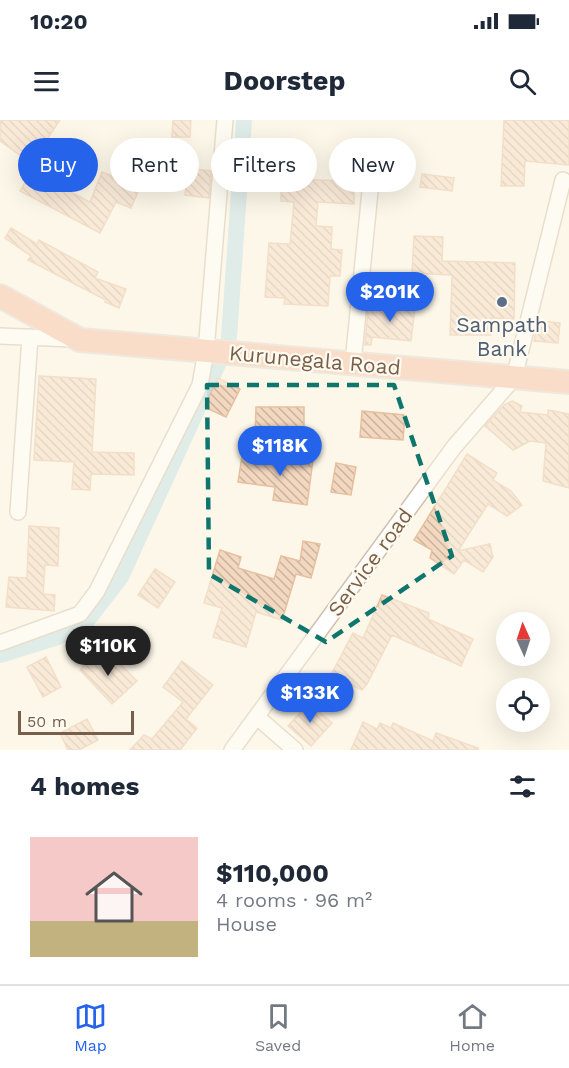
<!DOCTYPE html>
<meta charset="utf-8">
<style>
:root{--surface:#fff;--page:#f2f2f3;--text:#1f2937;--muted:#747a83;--line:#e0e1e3;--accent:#2563eb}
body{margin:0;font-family:"Work Sans",sans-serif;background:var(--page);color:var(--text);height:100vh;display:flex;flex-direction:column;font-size:22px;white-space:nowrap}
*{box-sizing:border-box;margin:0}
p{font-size:20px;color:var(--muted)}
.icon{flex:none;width:33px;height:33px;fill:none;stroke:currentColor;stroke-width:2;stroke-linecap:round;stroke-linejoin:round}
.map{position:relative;height:630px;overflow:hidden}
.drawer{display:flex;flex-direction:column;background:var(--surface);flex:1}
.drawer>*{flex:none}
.top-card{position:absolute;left:18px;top:18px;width:534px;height:54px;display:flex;gap:12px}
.needle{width:39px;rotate:357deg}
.controls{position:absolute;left:496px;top:492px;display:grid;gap:12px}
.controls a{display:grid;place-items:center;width:54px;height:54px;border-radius:50%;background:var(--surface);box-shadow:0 6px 24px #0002;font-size:30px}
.scale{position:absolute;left:18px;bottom:15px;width:116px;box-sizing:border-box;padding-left:6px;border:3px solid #785f4b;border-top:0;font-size:16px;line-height:21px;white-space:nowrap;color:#785f4b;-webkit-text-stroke:4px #fffaf0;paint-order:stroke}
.price{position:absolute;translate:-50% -51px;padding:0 14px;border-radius:21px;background:var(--accent);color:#fff;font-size:20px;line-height:39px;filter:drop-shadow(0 2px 3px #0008)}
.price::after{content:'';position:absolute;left:50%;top:36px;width:18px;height:14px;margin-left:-9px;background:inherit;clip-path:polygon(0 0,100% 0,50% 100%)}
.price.on{background:#222;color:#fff}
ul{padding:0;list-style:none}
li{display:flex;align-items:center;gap:18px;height:150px;padding:0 30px}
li+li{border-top:2px solid var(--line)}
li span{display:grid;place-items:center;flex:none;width:168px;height:120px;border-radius:0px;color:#555}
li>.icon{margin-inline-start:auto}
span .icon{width:72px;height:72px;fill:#fffc;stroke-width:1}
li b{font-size:26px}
h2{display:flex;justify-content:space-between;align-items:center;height:72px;padding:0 30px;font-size:26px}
.chip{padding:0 21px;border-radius:27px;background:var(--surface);box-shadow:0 6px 24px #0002;font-size:21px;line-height:54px}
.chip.on{background:var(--accent);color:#fff}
.status{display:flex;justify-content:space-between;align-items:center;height:42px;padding:0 30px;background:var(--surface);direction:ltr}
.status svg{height:16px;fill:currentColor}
header{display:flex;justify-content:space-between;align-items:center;height:78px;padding:0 30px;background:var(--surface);font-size:27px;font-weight:700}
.dock{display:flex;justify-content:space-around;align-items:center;height:84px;border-top:2px solid var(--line);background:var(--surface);font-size:16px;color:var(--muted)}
.dock a{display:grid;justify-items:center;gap:3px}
.dock .on{color:var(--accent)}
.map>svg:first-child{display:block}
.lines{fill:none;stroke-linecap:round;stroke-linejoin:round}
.canal{stroke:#bcdee7;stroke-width:16}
.building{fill:url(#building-back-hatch);stroke:#e6c0a0;stroke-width:1.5}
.minor-casing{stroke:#cfbfad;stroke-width:18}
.highway-casing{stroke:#dcd5d0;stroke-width:26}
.minor{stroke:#fff;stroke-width:15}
.highway{stroke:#f7bd9f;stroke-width:22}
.marked{fill:none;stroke:#0f766e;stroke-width:4.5;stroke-dasharray:12 8;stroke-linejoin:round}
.service-dot{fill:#5c6f8a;stroke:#fffaf0;stroke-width:2}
.labels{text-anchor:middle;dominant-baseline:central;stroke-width:4.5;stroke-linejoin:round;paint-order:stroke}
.service-label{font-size:21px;fill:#4e5e75;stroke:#fffaf0}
.street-label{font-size:21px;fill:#785f4b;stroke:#fffaf0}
</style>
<div class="status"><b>10:20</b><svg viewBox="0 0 49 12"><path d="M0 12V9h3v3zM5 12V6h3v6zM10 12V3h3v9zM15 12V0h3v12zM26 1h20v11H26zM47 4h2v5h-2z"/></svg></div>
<header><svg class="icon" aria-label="menu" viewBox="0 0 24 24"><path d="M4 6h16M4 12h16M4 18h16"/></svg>Doorstep<svg class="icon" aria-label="search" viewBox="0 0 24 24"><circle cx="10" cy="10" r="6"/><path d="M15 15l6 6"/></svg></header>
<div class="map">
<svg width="569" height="630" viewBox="0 0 569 630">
<defs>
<pattern id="building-back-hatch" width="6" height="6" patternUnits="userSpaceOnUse" patternTransform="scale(1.5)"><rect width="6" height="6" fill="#f3d8c0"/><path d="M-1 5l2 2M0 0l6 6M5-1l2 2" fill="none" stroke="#cab29e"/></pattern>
</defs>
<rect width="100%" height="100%" fill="#fdf7e9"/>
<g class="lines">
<!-- canal -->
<path class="canal" d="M229 217 244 0
M0 535 58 517 87 501 121 457 219 242"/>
</g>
<!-- building -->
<path class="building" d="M0 0H60L31 43 0 21Z
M173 0H191L190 17H172Z
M504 0H569V45L525 41 524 66H501Z
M188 48 211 51 209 78 185 75Z
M31 52 90 82 102 52 140 67 131 88 116 82 100 113 20 71Z
M422 54 454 58 452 71 420 67Z
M281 59 354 61V84L318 82 316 106 332 107 331 129 342 130 340 156H330L328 186 284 184 285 178 265 177 269 123 290 124 294 82 281 81Z
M11 108 37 124 39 120 98 152 95 158 126 169 119 188 105 182 106 180 28 140 31 136 5 118Z
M414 116 443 117 442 141 515 143 514 199 491 198V215H450L452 155 412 153Z
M380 184 415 188 411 221 372 217 371 225H365L368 190 379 191Z
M538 201 560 203 558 223 534 221Z
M39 256 96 259 92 332 134 333V355L91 354 90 370 72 369 74 342 34 340Z
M218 258 240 269 226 297 204 287Z
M512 281 522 286 520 292 548 295V290L569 294V368L543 361 546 323 530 321 513 330 485 306 504 285Z
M256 287H304V316L255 315Z
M362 291 405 295 403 320 360 317Z
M467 334 497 353 493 360 511 371 522 385 507 396 488 384 458 431 490 424 493 437 483 452 464 440 454 454 430 438 432 430 414 420Z
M242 336 291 343 292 337 313 340 307 385 273 380 275 367 238 362Z
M336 343 356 347 351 375 331 372Z
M29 406 59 408 58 446 45 445 43 474 55 475 54 491 6 487 9 457 27 458Z
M303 421 320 424 311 458 296 454 282 500 256 492 246 527 213 517 222 488 204 483 220 430 241 437 238 448 274 459 281 436 300 441Z
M155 449 175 462 158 488 138 475Z
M382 475 429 493 428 499 473 519 461 546 392 515 367 564 362 570 331 555 353 513 363 518Z
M99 531 107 539 111 535 137 561 112 584 80 550Z
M46 537 61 567 43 577 27 547Z
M182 541 213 565 186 599 197 608 180 630H130L144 615 152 619 183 582 163 567Z
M309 583 332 603 311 626 288 606Z
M87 599 98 620 79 630H68L60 613Z
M363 602 377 609 380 603 391 608 393 603 433 621 436 613 478 628V630H351Z"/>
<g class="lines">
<defs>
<path id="minor" d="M0 216 72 219
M353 243 371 61
M18 392 30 217
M0 523 80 494 97 471 200 265 206 231 225 0
M257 597 295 630
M232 630 454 327 514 258 563 60"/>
<path id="highway" d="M0 176 80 220 569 262"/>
</defs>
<!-- minor casing -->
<use href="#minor" class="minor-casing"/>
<!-- highway casing -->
<use href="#highway" class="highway-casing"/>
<!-- minor -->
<use href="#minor" class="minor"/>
<!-- highway -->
<use href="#highway" class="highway"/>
</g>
<!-- marked area -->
<path d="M0 0H569V630H0ZM207 265H394L452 436 326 522 209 454Z" fill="#fdf7e9" fill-opacity=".55" fill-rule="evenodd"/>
<path class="marked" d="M207 265H394L452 436 326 522 209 454Z"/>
<!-- markers -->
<circle class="service-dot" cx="502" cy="182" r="6"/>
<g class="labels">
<!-- service labels -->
<g class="service-label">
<text x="502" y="204">Sampath<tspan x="502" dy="24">Bank</tspan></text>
</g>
<!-- street labels -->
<g class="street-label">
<text transform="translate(315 240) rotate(5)">Kurunegala Road</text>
<text transform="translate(370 442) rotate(-54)">Service road</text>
</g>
</g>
</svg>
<div class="controls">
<a><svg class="needle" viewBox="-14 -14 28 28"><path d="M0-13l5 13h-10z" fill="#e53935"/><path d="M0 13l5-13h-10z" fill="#747a83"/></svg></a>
<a><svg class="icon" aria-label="locate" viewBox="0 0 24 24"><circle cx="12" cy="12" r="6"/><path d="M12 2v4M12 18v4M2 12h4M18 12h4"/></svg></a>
</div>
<div class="scale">50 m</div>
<b class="price" style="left:390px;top:203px">$201K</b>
<b class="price" style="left:280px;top:357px">$118K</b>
<b class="price on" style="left:108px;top:557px">$110K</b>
<b class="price" style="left:310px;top:604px">$133K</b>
<div class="top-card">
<a class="chip on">Buy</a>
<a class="chip">Rent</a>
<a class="chip">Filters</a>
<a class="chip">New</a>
</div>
</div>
<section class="drawer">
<h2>4 homes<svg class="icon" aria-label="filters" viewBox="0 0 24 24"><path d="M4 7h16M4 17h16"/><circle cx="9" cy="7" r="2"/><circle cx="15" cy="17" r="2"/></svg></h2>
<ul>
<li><span style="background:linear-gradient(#f6c9c9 70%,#c2b280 0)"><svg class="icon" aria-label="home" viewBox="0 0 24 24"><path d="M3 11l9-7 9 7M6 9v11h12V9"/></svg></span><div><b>$110,000</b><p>4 rooms · 96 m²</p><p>House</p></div></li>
</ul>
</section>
<nav class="dock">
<a class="on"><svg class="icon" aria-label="map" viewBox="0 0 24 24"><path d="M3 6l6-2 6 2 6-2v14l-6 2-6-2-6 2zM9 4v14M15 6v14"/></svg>Map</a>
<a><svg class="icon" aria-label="saved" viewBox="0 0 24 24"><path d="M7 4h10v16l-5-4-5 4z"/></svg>Saved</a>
<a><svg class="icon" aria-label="home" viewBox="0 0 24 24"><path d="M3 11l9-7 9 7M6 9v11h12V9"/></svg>Home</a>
</nav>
